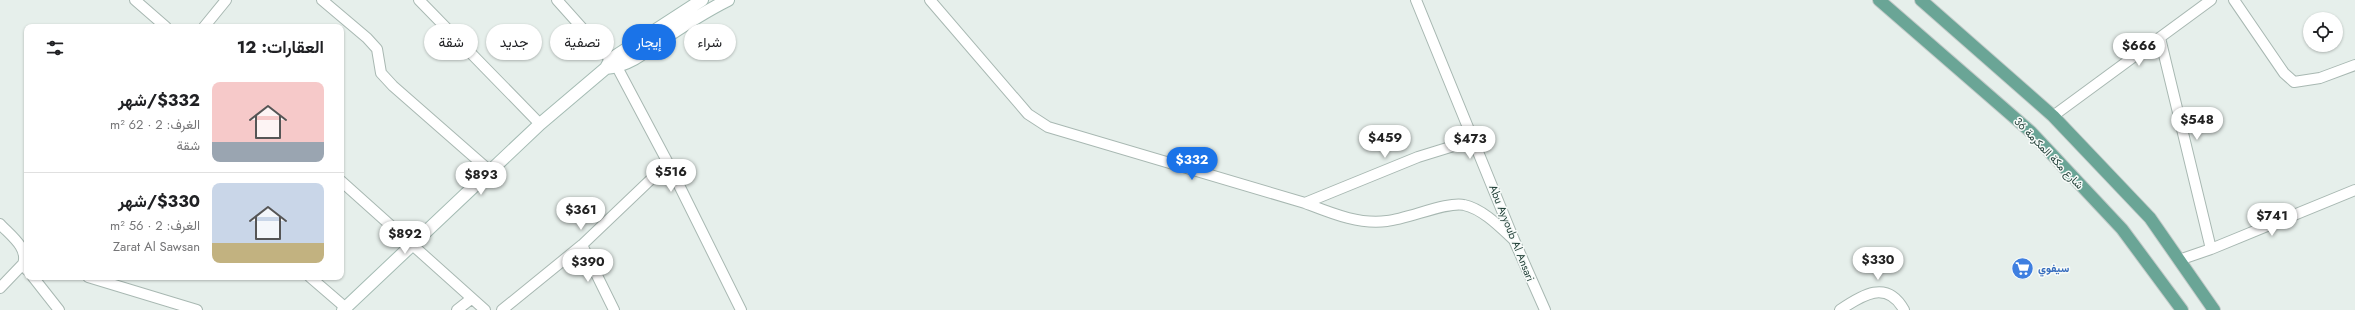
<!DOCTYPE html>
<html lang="ar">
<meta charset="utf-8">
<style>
:root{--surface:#fff;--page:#f2f2f2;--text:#202124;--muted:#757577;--line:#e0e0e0;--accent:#1a73e8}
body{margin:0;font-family:Jost,Vazirmatn,sans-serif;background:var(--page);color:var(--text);direction:rtl;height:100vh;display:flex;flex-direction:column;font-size:15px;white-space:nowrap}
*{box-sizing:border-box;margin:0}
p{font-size:13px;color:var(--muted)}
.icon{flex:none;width:22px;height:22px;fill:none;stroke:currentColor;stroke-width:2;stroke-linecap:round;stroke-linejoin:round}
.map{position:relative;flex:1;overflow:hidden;direction:ltr}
.drawer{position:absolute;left:24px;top:24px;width:320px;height:256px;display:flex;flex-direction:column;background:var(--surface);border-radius:8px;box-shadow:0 1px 3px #0004;direction:rtl}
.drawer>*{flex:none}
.banner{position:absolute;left:356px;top:24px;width:380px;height:36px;direction:rtl;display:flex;gap:8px}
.controls{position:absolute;left:2303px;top:12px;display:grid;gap:8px}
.controls a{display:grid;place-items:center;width:40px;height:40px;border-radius:50%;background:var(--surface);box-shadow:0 1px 3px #0004;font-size:20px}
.price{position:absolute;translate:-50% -34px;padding:0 9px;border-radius:14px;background:#fff;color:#222;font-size:13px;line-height:26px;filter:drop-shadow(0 1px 2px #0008)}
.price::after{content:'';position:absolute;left:50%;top:24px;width:12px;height:9px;margin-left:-6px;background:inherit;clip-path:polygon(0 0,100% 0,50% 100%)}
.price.on{background:var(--accent);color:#fff}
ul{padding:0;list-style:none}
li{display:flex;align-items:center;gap:12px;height:100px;padding:0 20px}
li+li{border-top:1px solid var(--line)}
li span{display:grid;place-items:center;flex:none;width:112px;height:80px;border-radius:8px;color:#555}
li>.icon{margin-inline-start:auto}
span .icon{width:48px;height:48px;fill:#fffc;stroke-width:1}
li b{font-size:17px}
h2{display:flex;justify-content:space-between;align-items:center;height:48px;padding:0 20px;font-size:17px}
.chip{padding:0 14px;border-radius:18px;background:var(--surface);box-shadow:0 1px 3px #0004;font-size:14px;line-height:36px}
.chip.on{background:var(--accent);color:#fff}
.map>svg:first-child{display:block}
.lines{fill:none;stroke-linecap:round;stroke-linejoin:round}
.street-casing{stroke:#a8b8b2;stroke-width:12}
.secondary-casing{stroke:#a4bbb3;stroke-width:14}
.primary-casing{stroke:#c2cac8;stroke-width:14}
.street{stroke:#fff;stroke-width:10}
.secondary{stroke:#fff;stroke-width:12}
.primary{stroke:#6aa596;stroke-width:12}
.labels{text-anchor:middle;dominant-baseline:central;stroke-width:3;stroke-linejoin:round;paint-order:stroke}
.street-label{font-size:11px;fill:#24423a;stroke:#f7fbf9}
.shop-label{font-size:11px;font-weight:bold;fill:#366cbe;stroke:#f7fbf9;text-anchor:start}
</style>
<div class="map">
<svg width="2355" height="310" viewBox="0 0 2355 310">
<rect width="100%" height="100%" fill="#e6efeb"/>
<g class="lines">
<defs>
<path id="street" d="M135 0 166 27
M322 0 367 38 377 49 381 73 393 86 490 171
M419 0 540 124
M557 0 617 67 668 163 741 310
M930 0 1028 114 1048 127 1305 203C1331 213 1359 225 1387 221 1408 219 1448 201 1464 205 1483 209 1501 228 1514 240
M1416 0 1514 240 1545 310
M2234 0 2284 73 2294 82 2320 78 2355 65
M204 27 226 0
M2160 38 2211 249
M2053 116 2211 0
M341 181 485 310
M1305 203 1418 157 1473 140
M0 224C10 235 29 248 23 264L27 270
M582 245 614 310
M2179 260 2211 249 2355 190
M33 277 59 310
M88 277 197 310
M310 277 346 308
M0 288 23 264
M457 310 471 299
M502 310 582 245 668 163
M1840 310C1862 295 1887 279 1904 310"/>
<path id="secondary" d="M606 68C627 66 643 54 659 42 681 27 704 12 728 0
M343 310 540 124 606 68 611 59 702 0"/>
<path id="primary" d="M1879 0 2031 132 2122 229 2182 310
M1921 0 2053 116 2150 218 2214 310"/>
</defs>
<!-- street casing -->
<use href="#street" class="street-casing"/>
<!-- secondary casing -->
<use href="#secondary" class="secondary-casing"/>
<!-- primary casing -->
<use href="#primary" class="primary-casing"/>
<!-- street -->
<use href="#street" class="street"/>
<!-- secondary -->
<use href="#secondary" class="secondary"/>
<!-- primary -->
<use href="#primary" class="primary"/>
</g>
<!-- icons -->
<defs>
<symbol id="supermarket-disc" viewBox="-11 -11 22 22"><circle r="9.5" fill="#3f7fe0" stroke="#f7fbf9"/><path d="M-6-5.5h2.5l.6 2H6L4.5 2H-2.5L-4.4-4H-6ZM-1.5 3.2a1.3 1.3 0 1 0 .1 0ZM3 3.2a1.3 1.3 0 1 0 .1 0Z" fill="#fff"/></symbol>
</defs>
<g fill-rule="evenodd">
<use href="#supermarket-disc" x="2010" y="256" width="25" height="25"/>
</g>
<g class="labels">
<!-- street labels -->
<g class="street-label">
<text transform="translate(2049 153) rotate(46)">شارع مكة المكرمة 36</text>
<text transform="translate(1512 233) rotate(68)">Abu Ayyoub Al Ansari</text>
</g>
<!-- shop labels -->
<g class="shop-label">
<text x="2038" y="268">سيفوي</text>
</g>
</g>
</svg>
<div class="controls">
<a><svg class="icon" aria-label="locate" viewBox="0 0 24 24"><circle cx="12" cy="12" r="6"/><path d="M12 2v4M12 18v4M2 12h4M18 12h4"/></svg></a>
</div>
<b class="price" style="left:2139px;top:67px">$666</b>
<b class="price" style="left:2197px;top:141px">$548</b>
<b class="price" style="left:1385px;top:159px">$459</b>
<b class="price" style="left:1470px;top:160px">$473</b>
<b class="price on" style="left:1192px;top:181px">$332</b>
<b class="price" style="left:671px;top:193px">$516</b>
<b class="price" style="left:481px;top:196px">$893</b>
<b class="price" style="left:581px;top:231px">$361</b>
<b class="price" style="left:2272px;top:237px">$741</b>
<b class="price" style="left:405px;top:255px">$892</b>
<b class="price" style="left:1878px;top:281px">$330</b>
<b class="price" style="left:588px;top:283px">$390</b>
<div class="banner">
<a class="chip">شراء</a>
<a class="chip on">إيجار</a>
<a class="chip">تصفية</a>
<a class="chip">جديد</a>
<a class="chip">شقة</a>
</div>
<section class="drawer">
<h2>العقارات: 12<svg class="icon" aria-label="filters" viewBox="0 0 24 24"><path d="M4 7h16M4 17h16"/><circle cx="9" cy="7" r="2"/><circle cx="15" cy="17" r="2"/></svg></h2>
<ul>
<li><span style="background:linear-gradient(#f6c9c9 75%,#9aa5b1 0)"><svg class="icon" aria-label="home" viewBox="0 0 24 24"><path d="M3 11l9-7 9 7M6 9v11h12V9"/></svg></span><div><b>$332/شهر</b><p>الغرف: 2 · 62 m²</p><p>شقة</p></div></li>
<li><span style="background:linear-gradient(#c9d6e8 75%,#c2b280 0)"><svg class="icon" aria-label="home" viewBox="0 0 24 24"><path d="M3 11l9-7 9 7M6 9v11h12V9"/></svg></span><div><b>$330/شهر</b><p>الغرف: 2 · 56 m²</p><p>Zarat Al Sawsan</p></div></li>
</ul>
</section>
</div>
